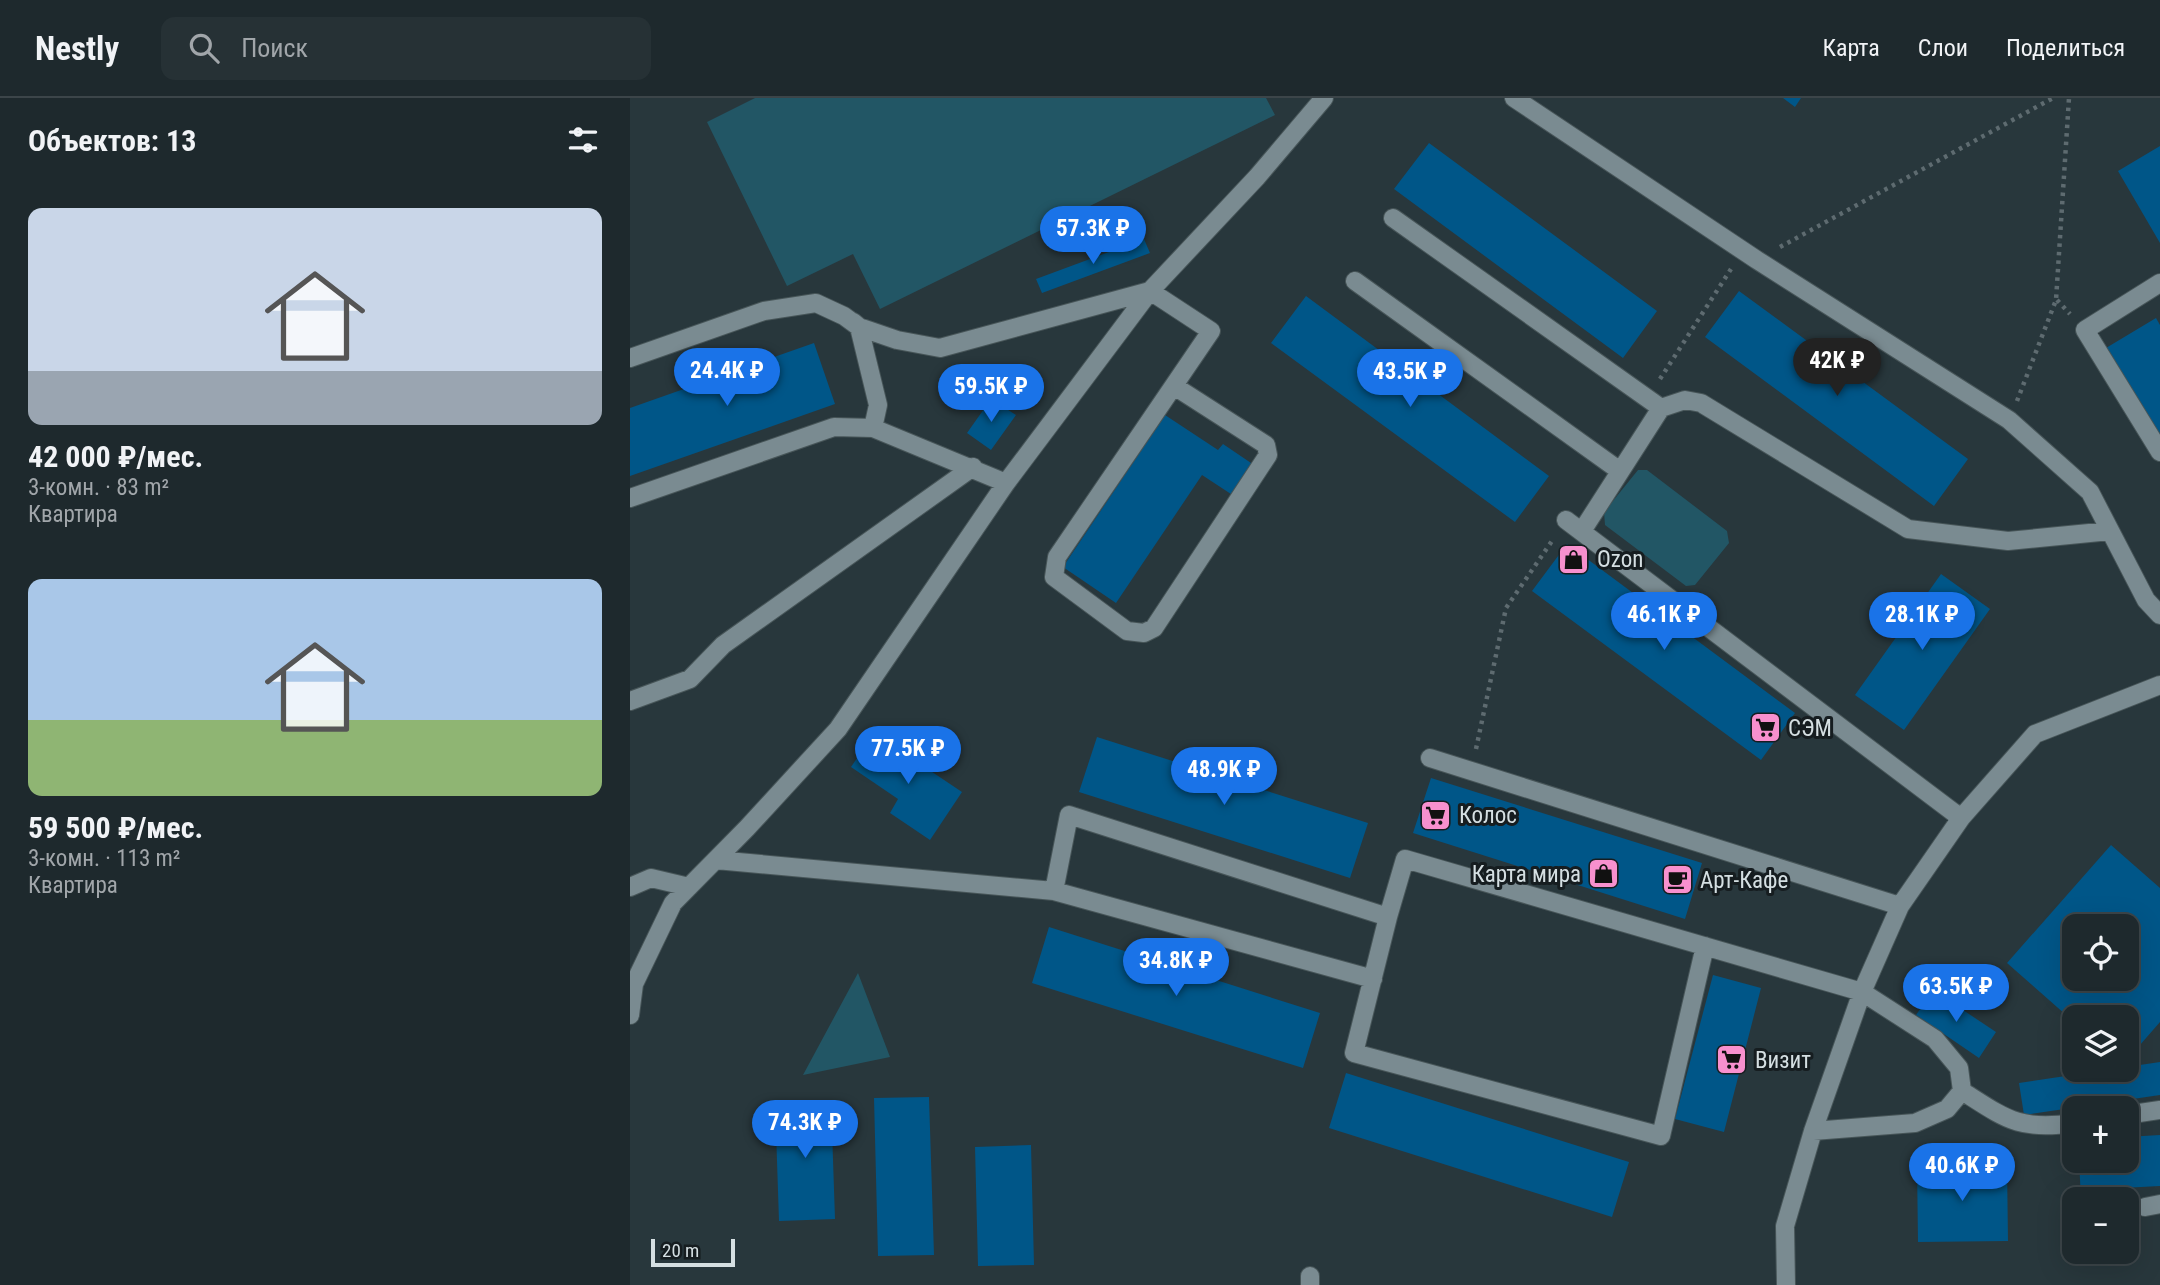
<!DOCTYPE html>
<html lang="ru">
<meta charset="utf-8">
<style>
:root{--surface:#1e292d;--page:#263135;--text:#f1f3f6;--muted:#a1a6aa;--line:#3c4549;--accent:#1a73e8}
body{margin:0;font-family:"Roboto Condensed",sans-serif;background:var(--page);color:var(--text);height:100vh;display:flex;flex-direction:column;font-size:26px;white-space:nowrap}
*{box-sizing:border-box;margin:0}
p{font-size:23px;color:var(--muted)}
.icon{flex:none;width:38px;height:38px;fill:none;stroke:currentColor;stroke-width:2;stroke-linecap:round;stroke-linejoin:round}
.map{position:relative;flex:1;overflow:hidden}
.side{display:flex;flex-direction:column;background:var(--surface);width:630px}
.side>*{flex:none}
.fabs{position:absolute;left:1432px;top:816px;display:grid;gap:14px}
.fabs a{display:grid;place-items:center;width:77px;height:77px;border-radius:14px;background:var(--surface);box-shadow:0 7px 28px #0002,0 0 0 2px var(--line);font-size:35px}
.scale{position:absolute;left:21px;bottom:18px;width:84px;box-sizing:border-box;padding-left:7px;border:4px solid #d5dfe2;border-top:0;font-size:19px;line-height:24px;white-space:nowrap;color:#d5dfe2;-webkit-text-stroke:5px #161d20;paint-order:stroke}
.price{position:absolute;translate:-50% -60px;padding:0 16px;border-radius:24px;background:var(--accent);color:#fff;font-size:23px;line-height:46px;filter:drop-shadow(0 2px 4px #0008)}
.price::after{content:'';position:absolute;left:50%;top:42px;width:21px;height:16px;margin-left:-10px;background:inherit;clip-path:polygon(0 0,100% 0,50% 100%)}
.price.on{background:#222;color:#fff}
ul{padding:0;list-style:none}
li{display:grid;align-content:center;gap:14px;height:371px;padding:0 28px}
li span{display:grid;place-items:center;height:217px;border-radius:14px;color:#555}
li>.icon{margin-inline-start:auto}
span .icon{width:126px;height:126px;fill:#fffc;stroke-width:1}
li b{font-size:30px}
h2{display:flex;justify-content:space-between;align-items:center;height:84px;padding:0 28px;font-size:30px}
header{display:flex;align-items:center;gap:42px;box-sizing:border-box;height:98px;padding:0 35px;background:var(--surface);border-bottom:2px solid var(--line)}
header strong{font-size:33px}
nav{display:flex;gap:38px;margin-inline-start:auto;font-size:24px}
.search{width:490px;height:63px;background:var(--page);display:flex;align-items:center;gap:18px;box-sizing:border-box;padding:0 24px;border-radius:14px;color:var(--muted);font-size:26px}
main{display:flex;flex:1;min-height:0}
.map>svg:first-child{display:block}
.green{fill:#225665}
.building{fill:#005688;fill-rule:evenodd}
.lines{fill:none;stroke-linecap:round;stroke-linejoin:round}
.minor-casing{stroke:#475558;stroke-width:20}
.path{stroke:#5e6b70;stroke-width:4.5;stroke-dasharray:3.5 5;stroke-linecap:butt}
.minor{stroke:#7a8b91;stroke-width:18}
.labels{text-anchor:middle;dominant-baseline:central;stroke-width:6;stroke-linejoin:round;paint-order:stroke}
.poi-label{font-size:23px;fill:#d5dfe2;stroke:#161d20;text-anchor:start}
</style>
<header>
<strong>Nestly</strong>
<div class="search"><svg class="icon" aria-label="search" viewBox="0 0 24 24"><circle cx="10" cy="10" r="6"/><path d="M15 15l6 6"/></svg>Поиск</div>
<nav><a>Карта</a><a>Слои</a><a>Поделиться</a></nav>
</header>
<main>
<section class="side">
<h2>Объектов: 13<svg class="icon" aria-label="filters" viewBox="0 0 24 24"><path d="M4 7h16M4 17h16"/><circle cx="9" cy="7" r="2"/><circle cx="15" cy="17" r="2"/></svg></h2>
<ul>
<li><span style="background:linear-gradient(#c9d6e8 75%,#9aa5b1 0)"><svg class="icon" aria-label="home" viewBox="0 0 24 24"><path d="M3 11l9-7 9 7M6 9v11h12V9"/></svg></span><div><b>42 000 ₽/мес.</b><p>3-комн. · 83 m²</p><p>Квартира</p></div></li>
<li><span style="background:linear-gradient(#a9c7e8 65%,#8fb573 0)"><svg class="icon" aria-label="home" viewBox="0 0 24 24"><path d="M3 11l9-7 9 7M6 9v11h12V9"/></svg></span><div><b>59 500 ₽/мес.</b><p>3-комн. · 113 m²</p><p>Квартира</p></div></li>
</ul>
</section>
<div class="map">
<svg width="1530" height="1187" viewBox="0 0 1530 1187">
<rect width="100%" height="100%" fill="#28373c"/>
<!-- green -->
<path class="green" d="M125 0H636L645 17 250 211 223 156 157 188 77 24Z
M1008 372H1017L1097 433 1099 445 1065 487 1056 488 975 427 974 414Z
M228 875 260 959 173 977Z"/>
<!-- building -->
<path class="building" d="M1153 0H1171L1165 9Z
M799 45 1027 213 993 260 764 91Z
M1530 48V145L1488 73Z
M514 141 520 155 412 195 406 181Z
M1109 193 1338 361 1304 408 1075 239Z
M676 198 919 378 885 424 641 245Z
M1526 220 1530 227V339L1476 250Z
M184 245 205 306 0 378V310Z
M361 301 386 317 361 352 337 335Z
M535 317 588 352 593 346 624 367 604 398 572 377 486 505 433 469Z
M937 446 1165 615 1131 662 902 493Z
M1311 476 1360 511 1274 632 1225 597Z
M244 635 332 694 300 742 260 715 268 701 221 669Z
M467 639 738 725 720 780 449 694Z
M801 680 1072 765 1055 821 783 735Z
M1481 747 1530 790V924L1496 963V919H1444V924L1377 865ZM1444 828H1496V880H1444Z
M419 829 690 915 673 970 402 885Z
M1083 877 1131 890 1094 1034 1045 1021Z
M1303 892 1366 934 1349 960 1286 917Z
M1530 964V997L1394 1017 1389 985Z
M716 975 999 1064 982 1119 699 1030Z
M299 999 304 1157 248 1158 244 1000Z
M201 1002 205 1121 149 1123 145 1003Z
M1530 1037V1088L1492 1090V1101H1451L1449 1062H1496V1039Z
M401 1047 404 1167 348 1168 345 1049Z
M1377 1066 1378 1143 1288 1144 1287 1067Z"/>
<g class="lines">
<defs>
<path id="minor" d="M884 0 1127 162 1379 322 1460 394 1516 502 1530 517
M763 120 1031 310
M725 183 990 373
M1530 185 1455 232 1530 354
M223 224 229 229 248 307 243 330
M0 260 134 213 186 205 214 218 229 229 267 242 310 250 520 193 581 233 427 459 424 479 497 533 514 535 524 530 638 357 636 347 544 288
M0 400 204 329 243 330 376 385
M936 422 1331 720
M952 433 1031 310 1055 302 1071 305 1278 431 1378 443 1480 433
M0 603 60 581 93 547 343 369
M800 660 1270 808
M86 762 424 793 743 881
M0 789 21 780 59 789
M424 793 439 717 758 819 775 761 1232 894 1305 941 1329 970 1332 993 1317 1011 1285 1025 1183 1033
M758 819 724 955 1031 1038 1075 848
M0 917 4 886 43 805 117 730 208 631 376 385 520 193 627 79 694 0
M1332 993C1376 1021 1389 1033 1444 1025
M1496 1017 1530 1012
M1515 1109 1530 1106
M680 1178V1187
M1156 1187 1155 1128 1183 1033 1232 894 1270 808 1331 720 1405 636 1530 587"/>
</defs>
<!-- minor casing -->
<use href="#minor" class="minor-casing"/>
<!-- path -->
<path class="path" d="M1150 149 1423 0
M1427 202 1440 216
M1030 281 1101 171
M1387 303 1426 202 1439 0
M846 651 876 510 924 440"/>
<!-- minor -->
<use href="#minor" class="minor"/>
</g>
<!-- icons -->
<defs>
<symbol id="shop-square" viewBox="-11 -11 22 22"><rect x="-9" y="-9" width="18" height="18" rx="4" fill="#f790ce" stroke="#161d20"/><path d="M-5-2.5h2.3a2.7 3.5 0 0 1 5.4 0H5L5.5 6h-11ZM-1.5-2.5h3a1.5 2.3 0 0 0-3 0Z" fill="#111"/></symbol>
<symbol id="supermarket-square" viewBox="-11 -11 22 22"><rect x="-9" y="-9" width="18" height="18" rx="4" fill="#f790ce" stroke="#161d20"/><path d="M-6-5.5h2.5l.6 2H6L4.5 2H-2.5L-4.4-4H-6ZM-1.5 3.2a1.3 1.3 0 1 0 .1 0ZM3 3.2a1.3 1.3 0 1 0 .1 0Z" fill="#111"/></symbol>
<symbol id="cafe-square" viewBox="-11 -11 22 22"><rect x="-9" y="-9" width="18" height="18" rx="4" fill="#f790ce" stroke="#161d20"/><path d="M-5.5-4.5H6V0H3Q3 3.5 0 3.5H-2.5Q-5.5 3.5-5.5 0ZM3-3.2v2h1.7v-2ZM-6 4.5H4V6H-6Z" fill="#111"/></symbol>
</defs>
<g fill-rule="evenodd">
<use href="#shop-square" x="926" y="444" width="35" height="35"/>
<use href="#supermarket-square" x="1118" y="612" width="35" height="35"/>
<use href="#supermarket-square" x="788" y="700" width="35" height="35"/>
<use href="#shop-square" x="956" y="758" width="35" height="35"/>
<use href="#cafe-square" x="1030" y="764" width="35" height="35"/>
<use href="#supermarket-square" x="1084" y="944" width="35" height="35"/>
</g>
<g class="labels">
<!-- poi labels -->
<g class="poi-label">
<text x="967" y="461">Ozon</text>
<text x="1158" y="630">СЭМ</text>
<text x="829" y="717">Колос</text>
<text x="951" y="776" text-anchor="end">Карта мира</text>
<text x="1070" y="782">Арт-Кафе</text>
<text x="1125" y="962">Визит</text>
</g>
</g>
</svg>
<div class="fabs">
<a><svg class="icon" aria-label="locate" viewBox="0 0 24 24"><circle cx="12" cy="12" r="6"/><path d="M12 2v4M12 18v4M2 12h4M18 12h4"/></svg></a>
<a><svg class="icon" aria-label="layers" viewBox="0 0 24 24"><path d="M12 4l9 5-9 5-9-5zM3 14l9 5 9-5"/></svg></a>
<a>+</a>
<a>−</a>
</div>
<div class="scale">20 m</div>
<b class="price" style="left:463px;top:168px">57.3K ₽</b>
<b class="price on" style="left:1207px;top:300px">42K ₽</b>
<b class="price" style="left:97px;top:310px">24.4K ₽</b>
<b class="price" style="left:780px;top:311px">43.5K ₽</b>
<b class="price" style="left:361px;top:326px">59.5K ₽</b>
<b class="price" style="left:1034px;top:554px">46.1K ₽</b>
<b class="price" style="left:1292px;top:554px">28.1K ₽</b>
<b class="price" style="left:278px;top:688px">77.5K ₽</b>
<b class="price" style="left:594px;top:709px">48.9K ₽</b>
<b class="price" style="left:546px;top:900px">34.8K ₽</b>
<b class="price" style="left:1326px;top:926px">63.5K ₽</b>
<b class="price" style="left:175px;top:1062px">74.3K ₽</b>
<b class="price" style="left:1332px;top:1105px">40.6K ₽</b>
</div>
</main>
